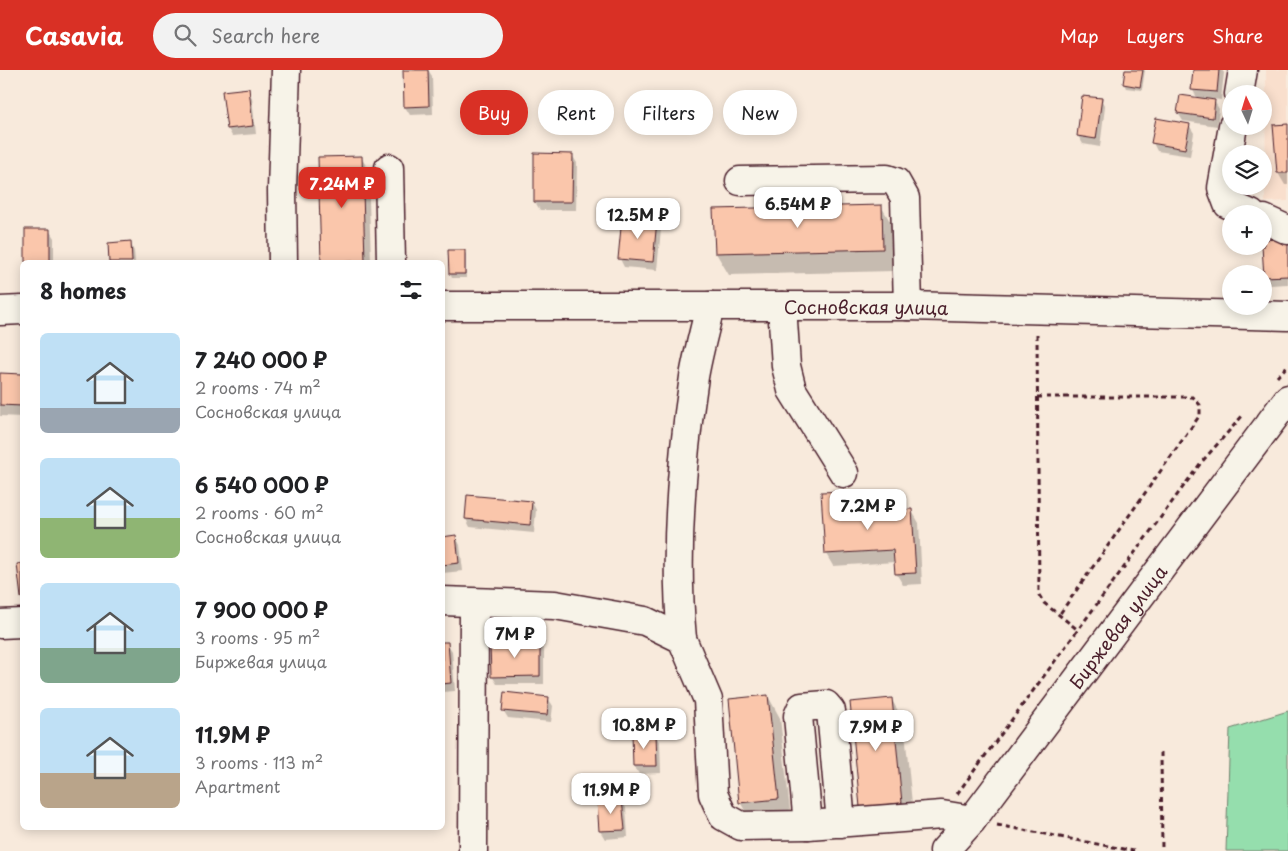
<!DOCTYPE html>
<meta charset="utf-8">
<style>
:root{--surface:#fff;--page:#f2f2f2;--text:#202124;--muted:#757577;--accent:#d93025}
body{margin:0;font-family:"Playpen Sans",sans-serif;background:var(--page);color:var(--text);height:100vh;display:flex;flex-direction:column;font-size:19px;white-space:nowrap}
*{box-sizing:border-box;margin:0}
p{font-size:16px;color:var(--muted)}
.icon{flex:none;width:28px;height:28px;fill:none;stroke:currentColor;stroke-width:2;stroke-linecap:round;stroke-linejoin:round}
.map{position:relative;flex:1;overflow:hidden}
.sheet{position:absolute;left:20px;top:190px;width:425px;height:570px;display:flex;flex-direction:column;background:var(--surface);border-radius:8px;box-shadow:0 2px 12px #0003}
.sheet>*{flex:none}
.banner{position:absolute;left:460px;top:20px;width:475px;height:45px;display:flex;gap:10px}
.needle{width:32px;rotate:356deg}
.controls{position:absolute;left:1222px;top:15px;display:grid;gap:10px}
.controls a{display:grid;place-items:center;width:50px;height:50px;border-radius:50%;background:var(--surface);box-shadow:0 2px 12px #0003;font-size:25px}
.price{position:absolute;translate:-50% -42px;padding:0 11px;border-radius:10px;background:#fff;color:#222;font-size:16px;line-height:32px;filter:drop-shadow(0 1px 2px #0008)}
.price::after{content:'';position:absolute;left:50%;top:30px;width:15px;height:11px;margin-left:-8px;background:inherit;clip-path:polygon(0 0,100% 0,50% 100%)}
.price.active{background:var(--accent);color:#fff}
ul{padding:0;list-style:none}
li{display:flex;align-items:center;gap:15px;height:125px;padding:0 20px}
li span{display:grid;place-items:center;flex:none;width:140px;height:100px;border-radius:8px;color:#555}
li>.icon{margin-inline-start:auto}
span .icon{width:60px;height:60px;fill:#fffc;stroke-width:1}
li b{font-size:21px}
h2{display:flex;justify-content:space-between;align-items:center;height:60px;padding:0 20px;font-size:21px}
.pill{padding:0 18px;border-radius:22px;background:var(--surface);box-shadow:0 2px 12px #0003;font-size:18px;line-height:45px}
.pill.active{background:var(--accent);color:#fff}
header{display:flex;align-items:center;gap:30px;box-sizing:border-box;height:70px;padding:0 25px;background:var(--accent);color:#fff}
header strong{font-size:24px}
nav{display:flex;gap:28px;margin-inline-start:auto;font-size:18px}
.search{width:350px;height:45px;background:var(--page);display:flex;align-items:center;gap:12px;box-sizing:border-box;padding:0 18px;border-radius:28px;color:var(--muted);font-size:19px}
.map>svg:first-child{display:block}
.built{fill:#f9dfcd}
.green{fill:#95dead;stroke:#707e6c}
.shadow{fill:#0003}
.building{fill:#fac6ab;stroke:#4a1f2b}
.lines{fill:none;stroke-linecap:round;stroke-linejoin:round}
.minor-casing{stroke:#4a1f2b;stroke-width:31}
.path{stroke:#4a1f2b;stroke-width:3;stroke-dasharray:5 4;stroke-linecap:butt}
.minor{stroke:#f7f3e8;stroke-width:28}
.labels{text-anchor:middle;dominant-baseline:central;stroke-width:4.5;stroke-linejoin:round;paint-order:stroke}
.street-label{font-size:18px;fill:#4a1f2b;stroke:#f7f3e8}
</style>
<header>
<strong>Casavia</strong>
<div class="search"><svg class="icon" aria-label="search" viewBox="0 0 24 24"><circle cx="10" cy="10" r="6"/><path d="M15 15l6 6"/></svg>Search here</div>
<nav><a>Map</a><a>Layers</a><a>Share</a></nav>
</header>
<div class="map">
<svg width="1288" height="781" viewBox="0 0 1288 781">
<rect width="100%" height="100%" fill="#f8eadc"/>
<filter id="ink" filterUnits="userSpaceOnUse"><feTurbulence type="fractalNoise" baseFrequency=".02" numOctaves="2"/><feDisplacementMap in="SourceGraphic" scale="10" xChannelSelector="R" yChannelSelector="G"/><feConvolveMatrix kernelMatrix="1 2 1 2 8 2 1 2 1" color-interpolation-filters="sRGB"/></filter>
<g filter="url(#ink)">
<!-- built -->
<path class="built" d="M1266 0H1288V131L1265 132Z"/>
<!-- green -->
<path class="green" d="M1288 641V781H1226L1230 659Z"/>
<!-- shadow -->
<path class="shadow" d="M404 0H428L432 6 433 44 410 45 405 37Z
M1126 0H1145L1142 20 1126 18 1124 14Z
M1194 0H1222L1224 3 1221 30 1213 29 1219 39 1217 56 1183 51 1178 43 1198 29 1192 19Z
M248 20 252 28 256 64 232 66 228 59Z
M1101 29 1105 37 1100 77 1083 74 1078 66Z
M1189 55 1194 63 1190 86 1157 81 1153 73Z
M1288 55V115H1285L1278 103Z
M572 85 577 93 576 140H540L535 132Z
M361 87 368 99 371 192H323Z
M881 136 894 158 895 201 729 205 716 183 715 140Z
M657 151 661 159 657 200 624 197 620 189Z
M26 160H49L54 168V192H26Z
M1288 170V214L1270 215 1265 207 1264 171Z
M130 173 134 181 135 192H110L109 174Z
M450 181H464L466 184V208H452L450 204Z
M0 304 22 305V347L0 346Z
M845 422 852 434V444L912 441 919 453 922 514 903 515 896 503 895 492 833 496 826 484Z
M532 432 536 440 534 463 470 457 466 449Z
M456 467 460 475 463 501 442 503V468Z
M22 494V528L19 495Z
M447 573 452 581 455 621 442 622V574Z
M539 573 544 581V614H497L492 606Z
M768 626 780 648 791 750 753 754 740 732Z
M548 628 553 636 551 652 508 648 503 640Z
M892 630 904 652 914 754 874 758 861 736Z
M655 665 660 673 661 703 639 704 634 696Z
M622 730 626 738 628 767 605 769 600 761 598 732Z"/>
<!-- building -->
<path class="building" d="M403 0H428L429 36 404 37Z
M1125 0H1143L1140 17 1123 14Z
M1193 0H1219L1217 22 1191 20Z
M249 18 253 56 227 59 222 21Z
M1180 25 1215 30 1213 48 1177 43Z
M1082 26 1102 28 1096 69 1077 66Z
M1156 48 1190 54 1185 79 1151 73Z
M1288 54V103H1277L1273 55Z
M534 83 573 84 572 132H534Z
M362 86 365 191 321 192 318 87Z
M882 135 883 179 715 183 713 139Z
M622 147 657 150 653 192 618 189Z
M25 159H50V192H25Z
M1288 168V206L1264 207 1262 176H1264V170Z
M131 171 132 192H109L108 173Z
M448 180H465V204H449Z
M0 303 22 304V336L0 335Z
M845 421 847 443 912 439 916 503 895 504 893 480 825 484 821 422Z
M467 425 532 431 530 455 465 449Z
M456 465 459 493 442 495V467Z
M22 493V528H21L17 494Z
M442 572H448L451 613 442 614Z
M490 572H540V606L491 607Z
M504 622 549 627 547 645 502 641Z
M768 625 779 729 739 733 729 629Z
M892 628 902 733 860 737 850 632Z
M632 664H656L657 696H633Z
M622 729 625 760 599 761 597 731Z"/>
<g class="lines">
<defs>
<g id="minor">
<path d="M1239 24 1243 0"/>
<path d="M1233 56 1222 118 1228 134 1251 144"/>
<path d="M389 98 391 192"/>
<path d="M740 111 887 109 896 112 905 128 908 236"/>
<path d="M1264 149 1288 160"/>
<path d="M283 192 282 120 286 0"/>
<path id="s1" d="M442 236H908L1288 246"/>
<path d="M782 236 786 296 792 320 844 403"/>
<path d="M0 241 22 240"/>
<path d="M442 531 555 535 645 551 682 569 708 630 713 724 723 746 741 756 808 755"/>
<path d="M0 554 22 553"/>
<path d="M682 569C674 482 681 393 694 307 698 283 705 259 710 236"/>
<path d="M841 753 831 641 826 635 802 637 798 646 808 755 942 745 972 750"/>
<path d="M473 781 474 533"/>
<path id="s2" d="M944 781 972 750 1288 329"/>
</g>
</defs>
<!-- minor casing -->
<use href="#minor" class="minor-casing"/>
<!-- path -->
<path class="path" d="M1037 264 1039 525 1044 533 1078 560
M1277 307 1288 295
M1037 327H1193L1200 335V345L1059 545
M1161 682 1162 781
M957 724 1200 394 1244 344
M997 755 1134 781"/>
<!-- minor -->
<use href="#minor" class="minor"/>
</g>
</g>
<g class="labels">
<!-- street labels -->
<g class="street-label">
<text stroke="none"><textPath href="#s1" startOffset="424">Сосновская улица</textPath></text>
<text stroke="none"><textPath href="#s2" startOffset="284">Биржевая улица</textPath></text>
</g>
</g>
</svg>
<div class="controls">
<a><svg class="needle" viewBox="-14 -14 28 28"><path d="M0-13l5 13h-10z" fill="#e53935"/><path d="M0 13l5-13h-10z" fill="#757577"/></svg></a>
<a><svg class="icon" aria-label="layers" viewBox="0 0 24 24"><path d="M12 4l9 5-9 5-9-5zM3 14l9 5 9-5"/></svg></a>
<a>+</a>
<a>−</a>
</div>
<b class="price active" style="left:342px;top:139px">7.24M ₽</b>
<b class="price" style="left:798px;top:159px">6.54M ₽</b>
<b class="price" style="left:638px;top:170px">12.5M ₽</b>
<b class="price" style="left:868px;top:461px">7.2M ₽</b>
<b class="price" style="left:515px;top:589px">7M ₽</b>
<b class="price" style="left:644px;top:680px">10.8M ₽</b>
<b class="price" style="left:876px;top:682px">7.9M ₽</b>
<b class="price" style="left:611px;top:745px">11.9M ₽</b>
<div class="banner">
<a class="pill active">Buy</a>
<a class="pill">Rent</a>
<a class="pill">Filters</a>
<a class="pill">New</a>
</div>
<section class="sheet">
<h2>8 homes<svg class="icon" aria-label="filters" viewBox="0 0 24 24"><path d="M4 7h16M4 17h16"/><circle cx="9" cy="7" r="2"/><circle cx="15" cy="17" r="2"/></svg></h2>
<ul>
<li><span style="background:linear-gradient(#bfe0f5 75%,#9aa5b1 0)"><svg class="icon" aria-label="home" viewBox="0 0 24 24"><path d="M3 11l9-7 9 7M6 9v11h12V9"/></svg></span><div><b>7 240 000 ₽</b><p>2 rooms · 74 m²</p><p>Сосновская улица</p></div></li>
<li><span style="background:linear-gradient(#bfe0f5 60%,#8fb573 0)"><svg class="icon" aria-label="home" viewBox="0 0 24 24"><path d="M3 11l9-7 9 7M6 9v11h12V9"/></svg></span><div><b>6 540 000 ₽</b><p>2 rooms · 60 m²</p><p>Сосновская улица</p></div></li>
<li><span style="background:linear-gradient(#bfe0f5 65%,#7fa58c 0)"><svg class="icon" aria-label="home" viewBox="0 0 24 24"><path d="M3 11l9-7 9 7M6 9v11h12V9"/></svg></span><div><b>7 900 000 ₽</b><p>3 rooms · 95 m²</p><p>Биржевая улица</p></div></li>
<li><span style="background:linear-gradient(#bfe0f5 65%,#b9a48a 0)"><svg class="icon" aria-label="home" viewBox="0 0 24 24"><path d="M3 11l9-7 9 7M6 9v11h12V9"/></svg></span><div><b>11.9M ₽</b><p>3 rooms · 113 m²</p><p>Apartment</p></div></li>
</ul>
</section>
</div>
